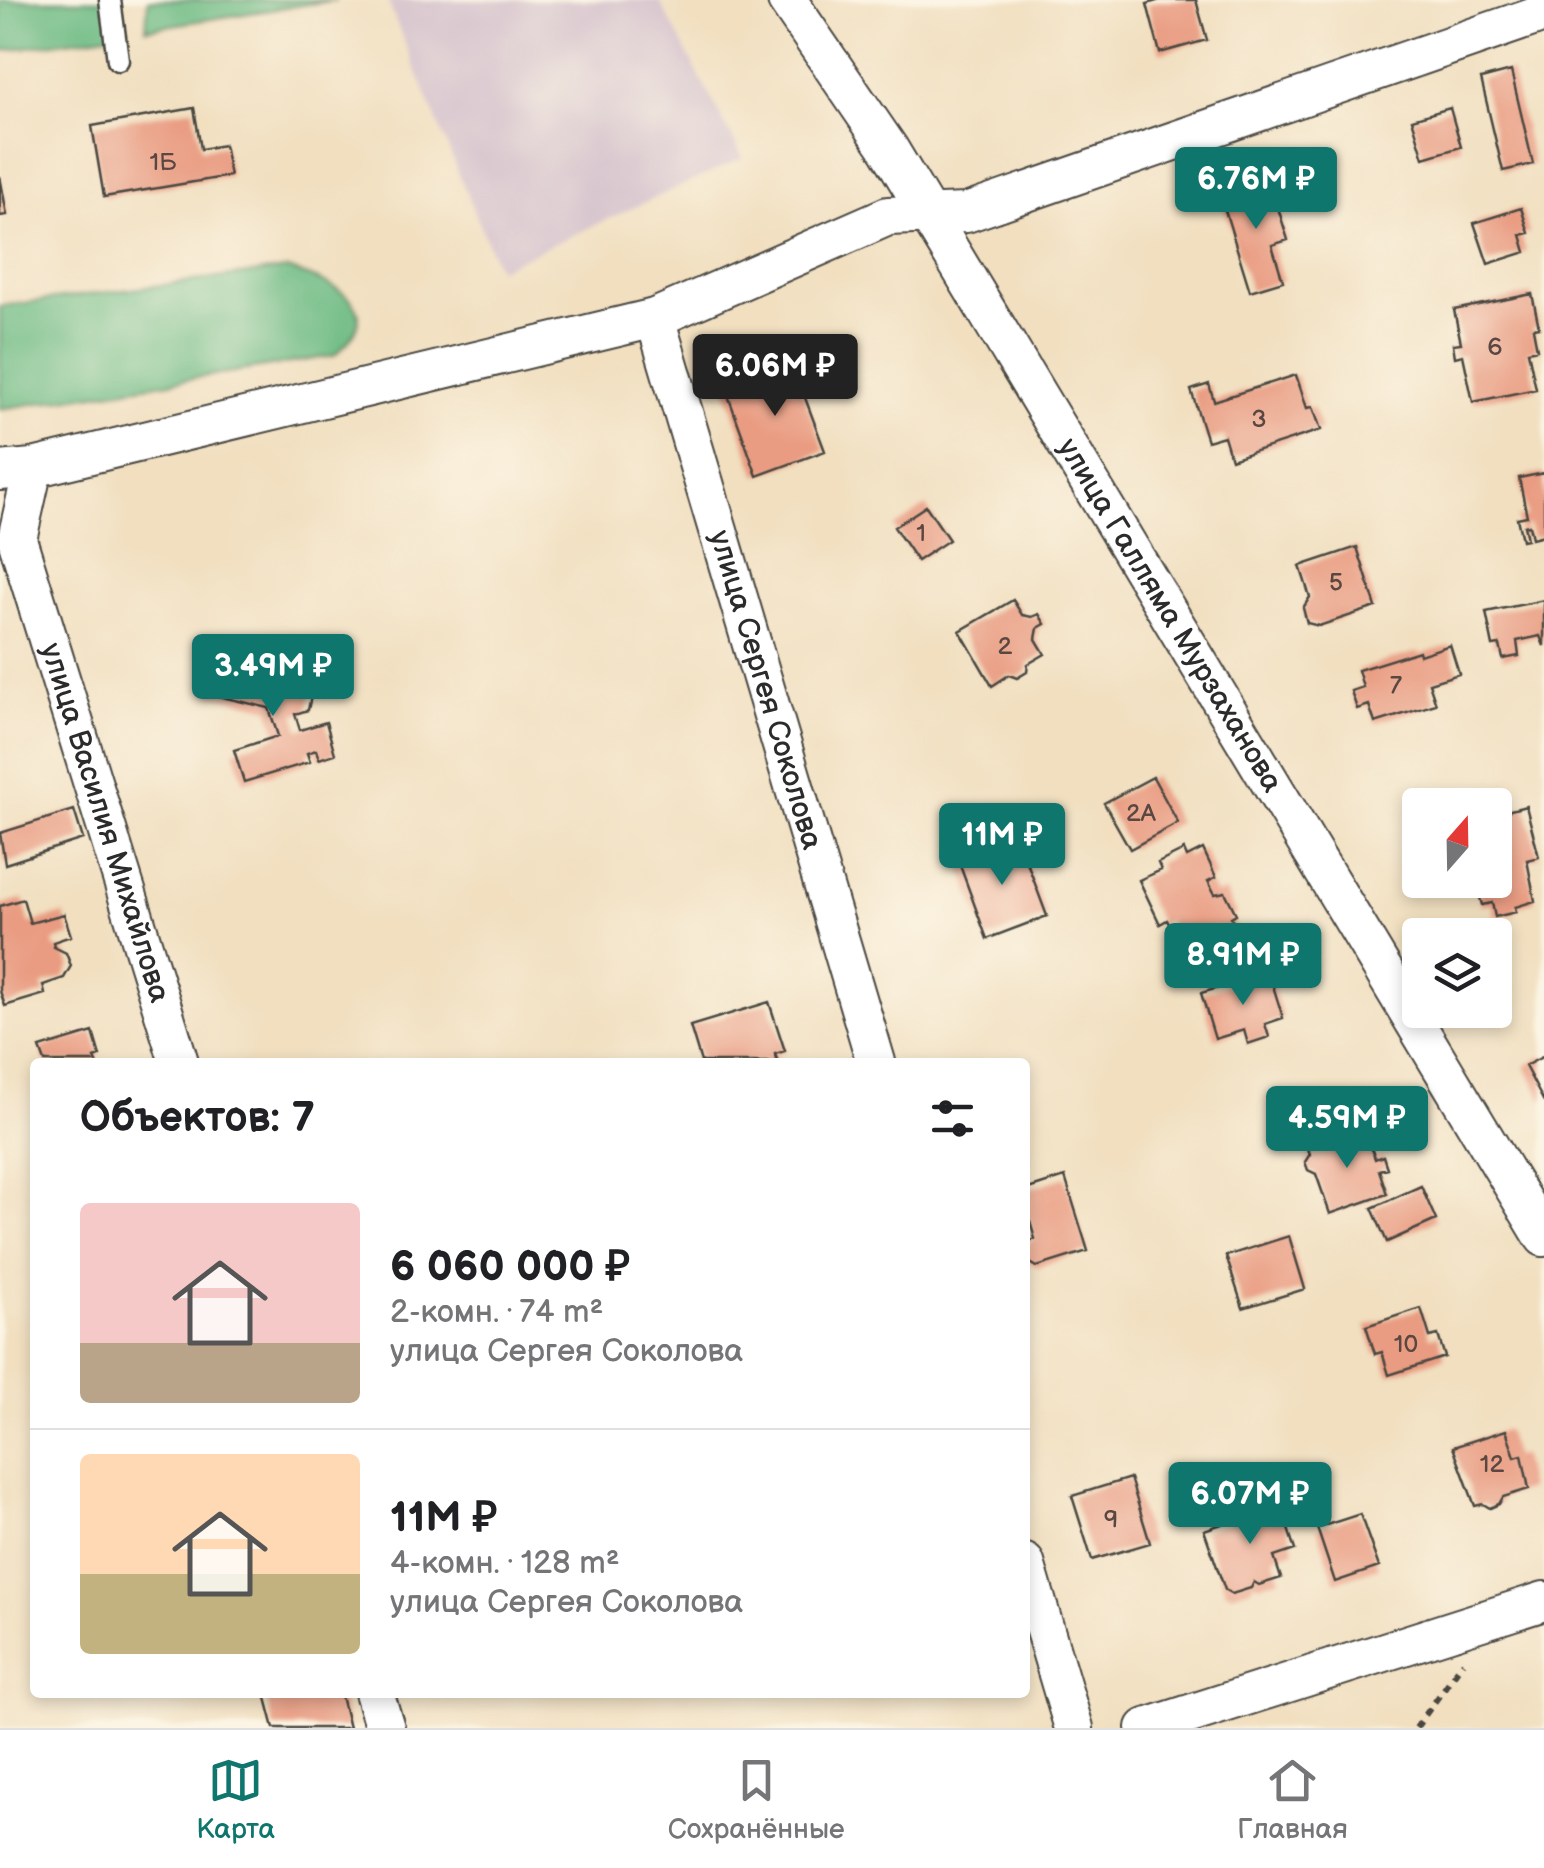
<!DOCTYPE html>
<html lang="ru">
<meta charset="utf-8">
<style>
:root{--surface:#fff;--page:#f2f2f2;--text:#202124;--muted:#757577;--line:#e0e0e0;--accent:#0f766e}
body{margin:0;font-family:"Balsamiq Sans",sans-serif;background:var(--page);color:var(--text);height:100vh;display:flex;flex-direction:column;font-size:38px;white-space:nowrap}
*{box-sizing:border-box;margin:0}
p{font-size:32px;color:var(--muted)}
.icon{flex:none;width:55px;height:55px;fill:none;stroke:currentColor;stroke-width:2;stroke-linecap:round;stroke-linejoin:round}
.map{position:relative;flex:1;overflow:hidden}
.panel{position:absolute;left:30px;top:1058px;width:1000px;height:640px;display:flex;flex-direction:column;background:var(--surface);border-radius:10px;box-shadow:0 5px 15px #0003}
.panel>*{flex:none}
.needle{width:65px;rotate:20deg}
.controls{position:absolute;left:1402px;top:788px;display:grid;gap:20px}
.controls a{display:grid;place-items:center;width:110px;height:110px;border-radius:10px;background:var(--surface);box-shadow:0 5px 15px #0003;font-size:50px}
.price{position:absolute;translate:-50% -85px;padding:0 22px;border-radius:10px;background:var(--accent);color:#fff;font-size:32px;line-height:65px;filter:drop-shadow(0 2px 5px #0008)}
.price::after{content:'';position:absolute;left:50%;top:60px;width:30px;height:22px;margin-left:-15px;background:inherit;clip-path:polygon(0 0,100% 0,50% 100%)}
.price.selected{background:#222;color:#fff}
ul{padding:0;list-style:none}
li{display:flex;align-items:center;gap:30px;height:250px;padding:0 50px}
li+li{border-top:2px solid var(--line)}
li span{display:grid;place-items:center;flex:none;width:280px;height:200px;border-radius:10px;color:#555}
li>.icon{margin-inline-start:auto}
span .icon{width:120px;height:120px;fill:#fffc;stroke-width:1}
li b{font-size:42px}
h2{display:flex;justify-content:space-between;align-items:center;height:120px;padding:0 50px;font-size:42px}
.tab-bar{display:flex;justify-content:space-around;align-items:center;height:140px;border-top:2px solid var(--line);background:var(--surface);font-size:28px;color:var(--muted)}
.tab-bar a{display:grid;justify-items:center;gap:5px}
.tab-bar .selected{color:var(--accent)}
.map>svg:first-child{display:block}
.industrial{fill:#d1bdca}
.forest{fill:#6fbc85;stroke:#4d7458;stroke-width:2.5}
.building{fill:#e99c82}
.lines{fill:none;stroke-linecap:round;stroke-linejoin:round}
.lane-casing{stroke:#494641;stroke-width:25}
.street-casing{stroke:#494641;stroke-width:42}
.path{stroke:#494641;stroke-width:6;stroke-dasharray:8 8;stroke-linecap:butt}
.lane{stroke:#fff;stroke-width:20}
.street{stroke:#fff;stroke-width:38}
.labels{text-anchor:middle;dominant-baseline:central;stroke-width:10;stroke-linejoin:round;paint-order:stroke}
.number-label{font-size:25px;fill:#5a4741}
.street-label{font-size:30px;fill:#2b2b2b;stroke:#fcf5e5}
</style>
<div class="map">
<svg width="1544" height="1728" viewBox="0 0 1544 1728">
<rect width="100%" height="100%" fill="#fcf5e5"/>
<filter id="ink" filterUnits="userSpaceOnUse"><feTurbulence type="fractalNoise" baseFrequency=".01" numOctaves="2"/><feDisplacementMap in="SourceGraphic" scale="20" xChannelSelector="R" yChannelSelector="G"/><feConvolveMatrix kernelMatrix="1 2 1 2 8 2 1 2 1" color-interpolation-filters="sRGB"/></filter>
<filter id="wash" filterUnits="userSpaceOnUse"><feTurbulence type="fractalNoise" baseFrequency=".0048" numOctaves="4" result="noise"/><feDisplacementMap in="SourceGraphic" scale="40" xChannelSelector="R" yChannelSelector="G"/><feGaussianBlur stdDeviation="2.25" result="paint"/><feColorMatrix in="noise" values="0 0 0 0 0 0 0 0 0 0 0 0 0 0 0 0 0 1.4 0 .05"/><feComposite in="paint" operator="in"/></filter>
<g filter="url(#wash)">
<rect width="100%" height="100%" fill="#f1dfc0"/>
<!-- industrial -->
<path class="industrial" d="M387 0H659L743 158 498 269Z"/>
<!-- forest -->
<path class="forest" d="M0 0H114V34L0 51Z
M148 0H336L146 29Z
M287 269C334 284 394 306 333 356L0 409V306Z"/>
<g id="blocks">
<!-- building -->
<path class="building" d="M1160 0H1196L1207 40 1160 53 1147 4Z
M1511 71 1533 164 1503 171 1481 79Z
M194 108 201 149 224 145 230 176 104 197 92 126Z
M1450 108 1461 147 1424 158 1412 119Z
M0 176 7 215 0 216Z
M1269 179 1288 240 1272 245 1283 281 1250 291 1220 194Z
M1521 208 1529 233 1521 235 1526 252 1488 264 1474 223Z
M1532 294 1539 327 1533 328 1537 349 1528 351 1536 389 1473 402 1463 355 1455 357 1453 344 1461 343 1454 310Z
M792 363 825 451 757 476 725 387Z
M1296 375 1307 408 1313 407 1321 430 1231 459 1224 436 1207 441 1191 390 1209 384 1214 401Z
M1544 473V535L1532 538 1529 525 1524 526 1527 539 1522 540 1517 518 1527 516 1519 478Z
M926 506 949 540 917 561 894 527Z
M1357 547 1376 607 1319 626 1307 623 1303 608 1310 597 1300 566Z
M1013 600 1022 615 1032 617 1039 614 1045 624 1038 628 1036 639 1045 654 1028 664 1027 672 1017 678 1009 675 992 686 960 631Z
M1544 600V646L1540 636 1517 641 1519 656 1503 659 1500 645 1493 646 1486 612Z
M1450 645 1459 674 1429 683 1436 704 1375 723 1369 705 1357 709 1351 691 1363 687 1358 670 1419 651 1420 655Z
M217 661 314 682 308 710 295 714 300 730 326 722 335 754 319 759 316 750 307 753 310 762 244 782 234 750 278 736 269 708 209 694Z
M1153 777 1178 823 1130 849 1104 803Z
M1526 806 1539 857 1527 860 1535 901 1515 907 1516 912 1495 917 1492 903 1482 905 1476 883 1470 885 1469 880H1495V814Z
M74 810 83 839 5 864 0 833Z
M1018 838 1047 916 987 939 958 860Z
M1203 849 1216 877 1208 881 1215 894 1225 892 1236 914 1231 917 1239 935 1188 960 1167 920 1160 924 1139 880 1161 870 1158 863 1184 850 1187 857Z
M23 899 30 923 64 914 71 936 53 942 54 947 66 953 71 966 64 978 43 985 45 994 5 1006 0 991V906Z
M1269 973 1283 1018 1265 1024 1269 1037 1248 1044 1244 1030 1215 1039 1201 993Z
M769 1002 785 1051 775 1054 778 1062H701L690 1026Z
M93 1032 100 1056 95 1058 97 1062H45L40 1048Z
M1544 1056V1102L1525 1066Z
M1348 1130 1356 1133 1365 1130 1375 1159 1383 1156 1387 1168 1379 1170 1387 1194 1330 1214 1316 1174 1308 1170 1305 1162 1310 1154 1308 1149 1338 1139 1342 1131Z
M1065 1177 1088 1251 1037 1267 1027 1261 1025 1254 1029 1241 1035 1239 1029 1218 1025 1220V1190Z
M1421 1186 1436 1220 1387 1242 1372 1208Z
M1289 1236 1305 1289 1243 1308 1226 1256Z
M1421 1308 1430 1337 1438 1335 1445 1357 1389 1375 1382 1352 1375 1354 1366 1326Z
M1506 1430 1515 1457 1522 1455 1529 1489 1503 1497 1499 1504 1490 1508 1483 1504 1475 1506 1453 1447Z
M1130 1478 1150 1543 1092 1560 1072 1496Z
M1280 1504 1295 1550 1274 1557 1281 1578 1259 1585 1254 1582 1251 1588 1232 1594 1225 1590 1204 1530 1231 1521 1229 1516 1256 1506 1258 1512Z
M1360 1514 1379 1567 1335 1582 1317 1528Z
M271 1692H340L349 1728H274L265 1694Z"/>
</g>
</g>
<g filter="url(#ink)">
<use href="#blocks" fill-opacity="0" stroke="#494641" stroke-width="2.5"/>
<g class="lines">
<defs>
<path id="lane" d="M110 0 118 60"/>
<g id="street">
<path id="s1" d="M787 0 889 149 1544 1237"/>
<path id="s2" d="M655 318 876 1062"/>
<path id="s3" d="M33 468 17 539 179 1062"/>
<path d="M0 471 33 468 655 318 888 216 966 213 1544 13"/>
<path d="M1025 1563 1074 1728"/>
<path d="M374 1692 385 1728"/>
<path d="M1146 1728 1544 1601"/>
</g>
</defs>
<!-- lane casing -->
<use href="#lane" class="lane-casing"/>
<!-- street casing -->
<use href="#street" class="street-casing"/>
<!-- path -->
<path class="path" d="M1416 1728 1463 1662"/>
<!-- lane -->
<use href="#lane" class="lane"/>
<!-- street -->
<use href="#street" class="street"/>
</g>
</g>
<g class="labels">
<!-- number labels -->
<g class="number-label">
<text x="163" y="162">1Б</text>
<text x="1495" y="347">6</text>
<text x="1259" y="419">3</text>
<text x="921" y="533">1</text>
<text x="1336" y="582">5</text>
<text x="1005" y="646">2</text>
<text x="1396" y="685">7</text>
<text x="1141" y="813">2А</text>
<text x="1406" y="1344">10</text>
<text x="1492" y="1464">12</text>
<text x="1111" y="1519">9</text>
</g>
<!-- street labels -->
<g class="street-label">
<text stroke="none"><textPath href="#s1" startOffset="725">улица Галляма Мурзаханова</textPath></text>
<text stroke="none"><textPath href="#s2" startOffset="388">улица Сергея Соколова</textPath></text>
<text stroke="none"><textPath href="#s3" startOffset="370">улица Василия Михайлова</textPath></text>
</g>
</g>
</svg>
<div class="controls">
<a><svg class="needle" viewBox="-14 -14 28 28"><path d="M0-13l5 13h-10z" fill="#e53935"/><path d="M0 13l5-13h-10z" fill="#757577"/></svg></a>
<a><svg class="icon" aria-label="layers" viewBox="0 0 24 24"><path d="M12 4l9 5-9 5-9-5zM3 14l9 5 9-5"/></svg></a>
</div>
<b class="price" style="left:1256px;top:232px">6.76M ₽</b>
<b class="price selected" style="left:775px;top:419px">6.06M ₽</b>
<b class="price" style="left:273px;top:719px">3.49M ₽</b>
<b class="price" style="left:1002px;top:888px">11M ₽</b>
<b class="price" style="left:1243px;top:1008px">8.91M ₽</b>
<b class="price" style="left:1347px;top:1171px">4.59M ₽</b>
<b class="price" style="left:1250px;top:1547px">6.07M ₽</b>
<section class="panel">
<h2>Объектов: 7<svg class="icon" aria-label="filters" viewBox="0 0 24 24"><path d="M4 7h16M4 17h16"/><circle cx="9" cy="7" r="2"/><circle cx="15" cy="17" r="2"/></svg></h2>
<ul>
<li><span style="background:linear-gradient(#f6c9c9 70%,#b9a48a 0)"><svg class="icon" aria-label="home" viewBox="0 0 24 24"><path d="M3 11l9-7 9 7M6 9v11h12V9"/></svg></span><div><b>6 060 000 ₽</b><p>2-комн. · 74 m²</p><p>улица Сергея Соколова</p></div></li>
<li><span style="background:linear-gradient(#ffd9b3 60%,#c2b280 0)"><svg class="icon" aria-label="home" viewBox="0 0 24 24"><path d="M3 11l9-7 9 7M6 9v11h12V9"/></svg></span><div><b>11M ₽</b><p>4-комн. · 128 m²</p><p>улица Сергея Соколова</p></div></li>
</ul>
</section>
</div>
<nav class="tab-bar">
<a class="selected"><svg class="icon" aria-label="map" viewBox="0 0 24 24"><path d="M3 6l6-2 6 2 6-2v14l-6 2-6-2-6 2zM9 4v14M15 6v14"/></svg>Карта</a>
<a><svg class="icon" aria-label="saved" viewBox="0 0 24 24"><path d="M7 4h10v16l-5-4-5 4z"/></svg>Сохранённые</a>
<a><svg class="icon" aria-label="home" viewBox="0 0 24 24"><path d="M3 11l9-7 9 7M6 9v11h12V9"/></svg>Главная</a>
</nav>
